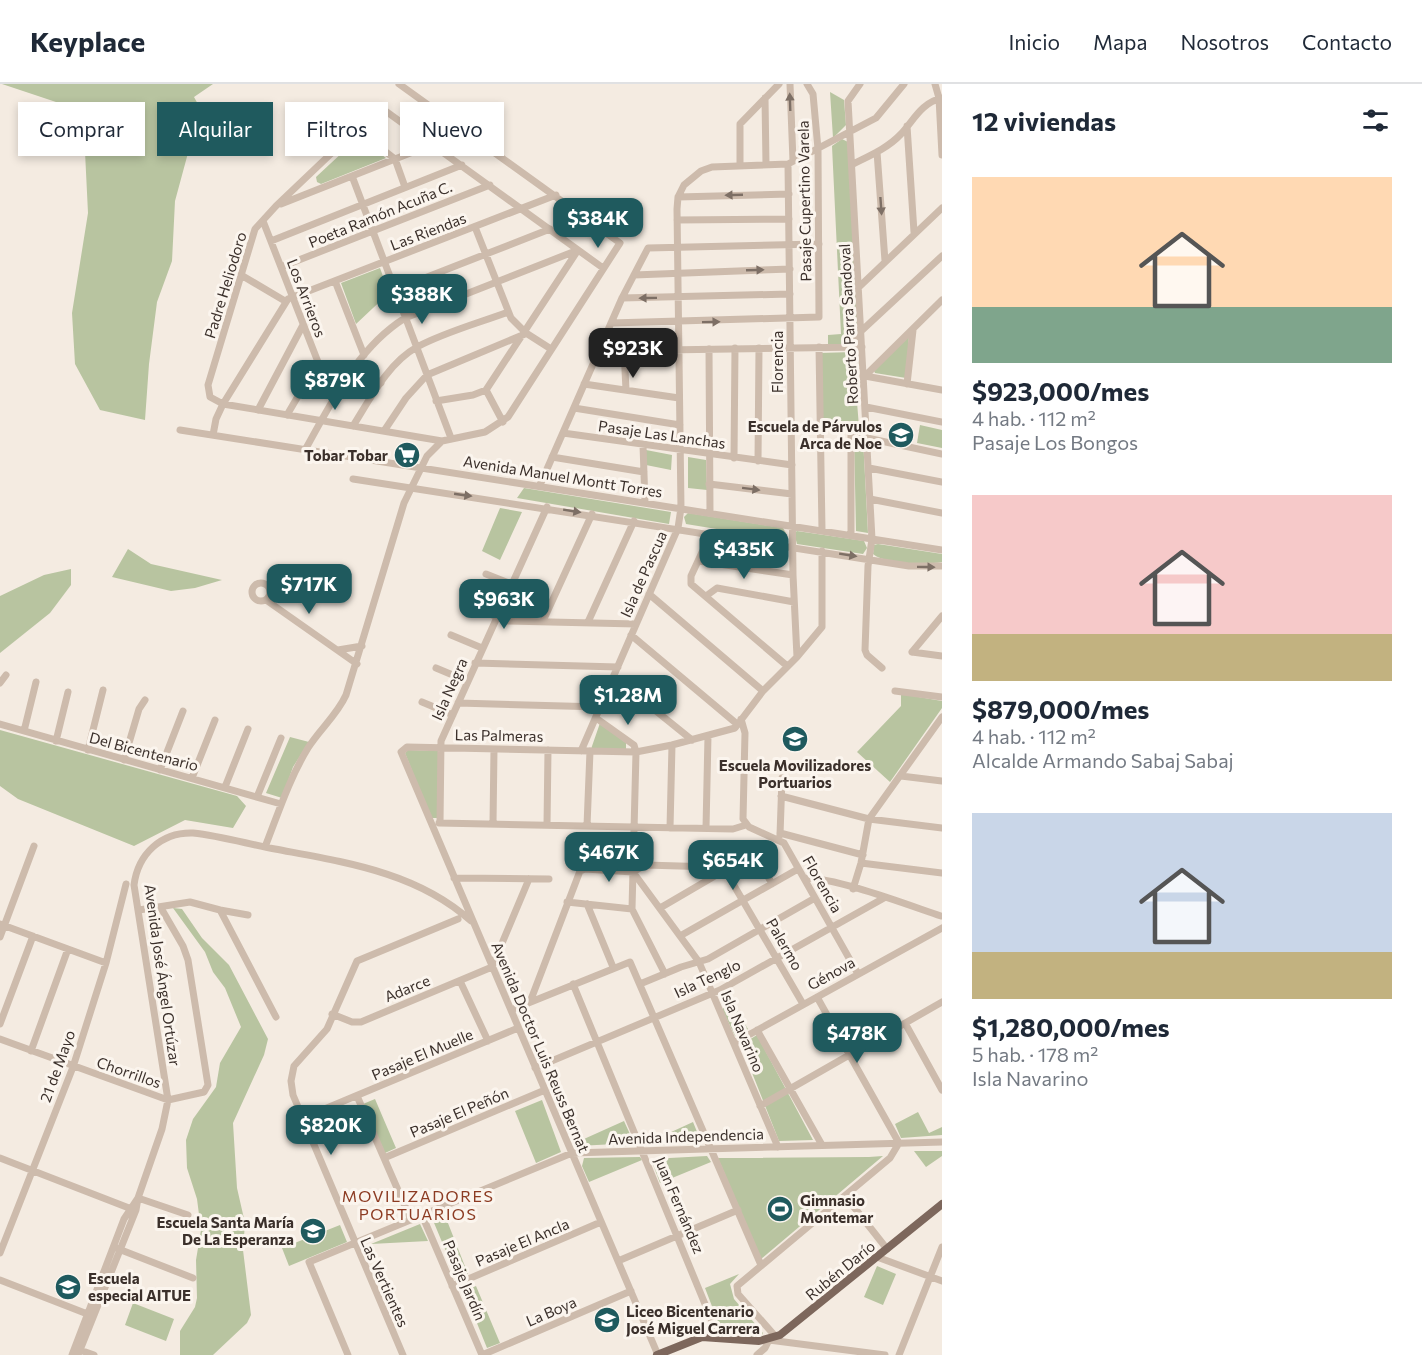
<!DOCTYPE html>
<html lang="es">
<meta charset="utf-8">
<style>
:root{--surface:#fff;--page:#f6f6f7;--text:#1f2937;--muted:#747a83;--line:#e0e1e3;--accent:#1f5a5e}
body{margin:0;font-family:Commissioner,sans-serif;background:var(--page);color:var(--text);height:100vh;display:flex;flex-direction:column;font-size:22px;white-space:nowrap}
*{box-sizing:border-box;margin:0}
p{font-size:20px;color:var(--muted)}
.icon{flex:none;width:33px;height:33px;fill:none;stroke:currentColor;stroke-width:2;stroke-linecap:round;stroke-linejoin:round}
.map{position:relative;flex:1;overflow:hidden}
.drawer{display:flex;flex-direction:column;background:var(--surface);width:480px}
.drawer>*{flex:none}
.banner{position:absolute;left:18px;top:18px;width:570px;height:54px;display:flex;gap:12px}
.price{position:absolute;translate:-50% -51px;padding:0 14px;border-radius:12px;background:var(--accent);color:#fff;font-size:20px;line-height:39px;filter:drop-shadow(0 2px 3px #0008)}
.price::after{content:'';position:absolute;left:50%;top:36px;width:18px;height:14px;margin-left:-9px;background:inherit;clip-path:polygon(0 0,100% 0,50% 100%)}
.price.active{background:#222;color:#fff}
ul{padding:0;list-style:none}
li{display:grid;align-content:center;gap:12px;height:318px;padding:0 30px}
li span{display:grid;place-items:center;height:186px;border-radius:0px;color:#555}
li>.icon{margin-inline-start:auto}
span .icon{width:108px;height:108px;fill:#fffc;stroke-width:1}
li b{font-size:26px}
h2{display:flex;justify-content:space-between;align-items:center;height:72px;padding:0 30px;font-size:26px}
.chip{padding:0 21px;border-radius:0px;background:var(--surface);box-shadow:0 3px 9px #0003;font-size:21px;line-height:54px}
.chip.active{background:var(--accent);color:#fff}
header{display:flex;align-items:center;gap:36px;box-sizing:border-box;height:84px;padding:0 30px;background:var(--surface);border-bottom:2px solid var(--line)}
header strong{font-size:28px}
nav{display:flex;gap:33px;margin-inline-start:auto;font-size:21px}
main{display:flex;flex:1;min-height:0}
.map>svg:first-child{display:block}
.green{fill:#b8c4a0}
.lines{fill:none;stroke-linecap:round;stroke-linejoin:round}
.minor{stroke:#cdbbac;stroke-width:7}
.major{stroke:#7d675c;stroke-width:8}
.oneway{fill:#7d6f65}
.labels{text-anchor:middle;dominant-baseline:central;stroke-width:6;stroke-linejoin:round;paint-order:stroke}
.street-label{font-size:15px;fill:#3b302b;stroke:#fbf5ee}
.poi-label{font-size:15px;font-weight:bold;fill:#3b302b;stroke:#fbf5ee;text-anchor:end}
.neighbourhood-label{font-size:16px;letter-spacing:1.5px;fill:#8c3b22;stroke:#fbf5ee}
</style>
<header>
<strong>Keyplace</strong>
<nav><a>Inicio</a><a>Mapa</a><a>Nosotros</a><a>Contacto</a></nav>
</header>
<main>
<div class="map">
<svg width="942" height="1271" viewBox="0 0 942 1271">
<rect width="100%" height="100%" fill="#f4ebe1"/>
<!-- green -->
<path class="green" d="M2 0H213L194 13 205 33 188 69 175 117 172 177 157 218 149 280 145 336 100 326 75 280 72 229 88 129 83 27Z
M830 8 844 16 846 41 833 54Z
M359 53 386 74 321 100 317 98 316 93Z
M842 55 848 58 859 247 847 260H828V251L841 250 832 62Z
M380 184 389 209 356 240 341 199Z
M909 252 906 294 875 289 874 287Z
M853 268 859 343 822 346 820 269Z
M920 341 942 346V364L917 359Z
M857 351 863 354 868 449 856 447 854 354Z
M646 366 672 371 671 386 646 381Z
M688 373 706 376 707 406 688 404Z
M524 404 671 428 669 440 517 414Z
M500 424 522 428 500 476 482 467Z
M688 429 783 444 787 451 783 456 686 440 684 433Z
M797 447 864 457 867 464 863 470 797 460 794 449Z
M878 460 942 470V478C926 481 885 480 873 470L874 461Z
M128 465 151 480 222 496 195 504 171 507 112 493Z
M71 485V501L50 529 0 569V512L44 491Z
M901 610 942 617V624L890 698 857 668 901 622Z
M600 639 626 659V665H591Z
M0 646 237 712 246 722 233 744 185 736 134 762 18 715 0 702Z
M290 653 309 658 293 683 282 714 266 709Z
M408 666 438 667 439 734H431L405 669Z
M173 824 182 825 202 854 229 881 268 955 264 971 233 1039 237 1104 245 1139 243 1166 251 1231 247 1239 213 1271H180V1247L195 1223 197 1214 196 1176 201 1146 197 1115 187 1084 186 1056 193 1035 216 1003 220 979 241 943 225 904 213 888 205 868Z
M733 920 748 945 735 952 722 925Z
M757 951 813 1056 779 1057 741 961Z
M375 1015 396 1064 385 1069 363 1020Z
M542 1016 561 1068 536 1079 515 1027Z
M918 1028 929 1049 942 1043V1051L901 1054 895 1040Z
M624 1037 634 1059 578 1062 575 1059Z
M693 1038 702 1060 643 1061Z
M914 1067H942V1072L926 1083Z
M707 1072 711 1078 660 1099 651 1075Z
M883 1072 761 1175 718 1074 869 1073Z
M640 1073 642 1076 589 1098 582 1082 584 1074Z
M444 1129 468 1190 457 1194 432 1134Z
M420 1140 428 1157 371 1160Z
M340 1141 347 1158 289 1182 282 1164Z
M877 1182 896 1190 883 1221 864 1213Z
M739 1190 730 1200 734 1215 763 1249 761 1253 723 1251 705 1204Z
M476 1202 500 1259 487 1264 464 1207Z
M133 1219 174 1235 166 1257 125 1241Z"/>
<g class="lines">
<!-- minor -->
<path class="minor" d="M790 0 793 77
M860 0 848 17 872 455 868 482 865 566 867 571 882 584
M935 0 939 14 942 71
M765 14 766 81
M907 42 914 148
M356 45 395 75 405 103
M877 68 885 177
M853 80C869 72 888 64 901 50 914 36 921 19 942 14
M740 82V40L779 0
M352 92 451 354
M678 113 789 110
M281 120 466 47
M677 136 789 135
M263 137 318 278 287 331
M475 143 511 234 526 249 551 265
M271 157 462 81
M281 183 490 101
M241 191 285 217
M634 191 790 185
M335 197 364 271
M859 203 942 124
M394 206 550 145
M622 214 790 210
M611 239 819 233 818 65 813 10 807 0
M819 263 822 446
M844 263 942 172
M709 265 710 428
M624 266 626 306
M598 267 862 263
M356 281 381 299
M865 292 942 216
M865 292 942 306
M584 300 679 314
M907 300 913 246
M486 306 503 338
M436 317 473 311 486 306 578 166
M866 323 942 338
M574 324 680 341
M258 326 303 241
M353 342C370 315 388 279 417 263 445 248 479 239 508 228
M180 346 942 466
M384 347 406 314 427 291 525 250
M563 349 792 381
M213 351 216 335 223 320 288 215 556 111
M442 357 223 320 210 313 208 301 255 145 276 122 380 23 603 184
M643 361 645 419
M305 366C332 318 357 264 405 234L578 166
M552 373 644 388
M734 374 735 264
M758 377 759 264
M869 384 942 398
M353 395 909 482H942
M709 400 792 410
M540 401 622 214 648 164 819 160
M870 415 942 429
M711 449 691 492V500L786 581
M851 451V349H860L867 354 942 370
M699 477 793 491
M486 490 511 500
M252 508a9 9 0 1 1 18 0a9 9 0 1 1-18 0Z
M649 510 763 607
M706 512 717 504 794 518
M266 516 357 580
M466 519 506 537 636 540
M543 537 592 430
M588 538 634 437
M451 551 482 564
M631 551 737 640
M338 566 362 562
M912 568 942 532
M912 568 942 572
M797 573 822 543V467
M475 579 618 583
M436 584 467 597
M614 593 692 656
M0 599 6 591
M895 607 942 613
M422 618 453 631
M458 619 601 623
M596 634 634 661 636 668 632 825 665 890
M741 635 745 649 743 735 749 743 784 759 858 890
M0 640 281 720
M24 647 36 598
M56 657 68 608
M88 666 103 606
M581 667 678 444 681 424 677 125 678 113 684 101 701 87 712 83 788 80 876 34 904 0
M124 676 139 625 145 616
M160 686 183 627
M901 692 942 697
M192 694 215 636
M225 703 248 645
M781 712 869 735 942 744
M257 713 281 654
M439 739 733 745 746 741
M440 739 441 657 547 423
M493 740 494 665
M547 741 548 666
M587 742 590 667
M670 744 672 661
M706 744 708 652
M780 749 863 771
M780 751 782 694
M265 763C278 730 289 695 308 664 320 645 337 631 346 611L404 419 427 372 442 357 485 348 508 333 620 159 399 0
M756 770 772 800
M861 779 942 789
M633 788 699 878 778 1063
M454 794 549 795
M804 794C835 793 908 821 941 832
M853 805 861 779 869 735 942 633
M567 818 632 825
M587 820 613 883
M660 824 725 786
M139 826 190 818 220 826 276 933
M220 826 248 831
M0 840 106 879
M680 852 798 785
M0 853 34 762
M460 897 488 957
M573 900 719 1254
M640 900 681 883 708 875 815 814
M817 913 899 1059
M530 918 580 787 585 785 633 788 645 781 714 783 725 786 803 920
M511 926 630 878 761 1181
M332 930 352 938H361L492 883 529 795
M905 939 942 1006
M0 940 33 852
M757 946 822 1061
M0 955 168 1016 204 1008 208 1001 188 876 183 862 161 824
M734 959 942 844
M31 967 68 865
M535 984 720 906 884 814
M357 1012 411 1136
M760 1022 942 918
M303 1034 518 944
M0 1074 129 1124
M384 1074 545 1006
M846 1113 887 1165
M138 1114 188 1131
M422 1131 482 1271
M116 1164 193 1194
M0 1169 73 983 106 879 126 800
M877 1173 942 1197
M618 1177 738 1126
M0 1196 90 1231
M452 1202 601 1138
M776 1253 738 1210 737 1202 890 1074 899 1059
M77 1265 94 1271
M72 1271 124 1135 138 1114
M78 1271 136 1126 138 1114 162 1045 168 1016 134 801C138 770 161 748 193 749 221 752 248 760 275 765 344 778 417 788 471 837
M348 1271 309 1178 572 1069 942 1058
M403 1271 293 1011 291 997 294 982 327 945 357 877 458 835
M482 1271 631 1207
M658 1271 401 668 407 663 636 668 672 661 735 644 763 607 797 573 793 491 788 80
M757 1271 765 1264 769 1256 885 1271
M899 1271 942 1163"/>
<!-- major -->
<path class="major" d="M657 1271 702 1253 759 1257 780 1251 942 1120"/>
</g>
<!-- one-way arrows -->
<defs><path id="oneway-solid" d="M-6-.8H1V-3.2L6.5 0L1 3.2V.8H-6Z" transform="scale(1.5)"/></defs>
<g class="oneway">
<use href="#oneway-solid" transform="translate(790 18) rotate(-92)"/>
<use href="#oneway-solid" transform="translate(734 111) rotate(178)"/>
<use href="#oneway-solid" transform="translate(881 122) rotate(86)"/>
<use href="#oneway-solid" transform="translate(755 186) rotate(-2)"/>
<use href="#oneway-solid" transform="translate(648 214) rotate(179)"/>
<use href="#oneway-solid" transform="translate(711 238) rotate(-1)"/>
<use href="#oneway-solid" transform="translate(751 405) rotate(7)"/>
<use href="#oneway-solid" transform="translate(463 411) rotate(8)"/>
<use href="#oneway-solid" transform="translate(572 427) rotate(9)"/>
<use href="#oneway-solid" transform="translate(848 471) rotate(9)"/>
<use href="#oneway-solid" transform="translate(926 483) rotate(1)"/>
</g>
<!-- icons -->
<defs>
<symbol id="school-disc" viewBox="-11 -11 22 22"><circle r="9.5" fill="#1f5a5e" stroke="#fbf5ee"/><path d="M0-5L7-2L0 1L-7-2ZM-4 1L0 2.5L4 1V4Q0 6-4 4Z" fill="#fff"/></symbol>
<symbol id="supermarket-disc" viewBox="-11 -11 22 22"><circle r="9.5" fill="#1f5a5e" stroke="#fbf5ee"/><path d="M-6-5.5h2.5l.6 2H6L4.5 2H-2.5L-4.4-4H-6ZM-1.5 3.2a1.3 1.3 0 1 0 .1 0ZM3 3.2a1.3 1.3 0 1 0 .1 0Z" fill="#fff"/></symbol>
<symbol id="stadium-disc" viewBox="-11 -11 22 22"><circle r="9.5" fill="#1f5a5e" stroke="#fbf5ee"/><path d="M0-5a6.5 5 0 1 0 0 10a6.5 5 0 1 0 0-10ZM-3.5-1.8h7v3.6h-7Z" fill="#fff"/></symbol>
</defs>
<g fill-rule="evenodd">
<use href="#school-disc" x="886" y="336" width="30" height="30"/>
<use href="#supermarket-disc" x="392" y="356" width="30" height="30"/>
<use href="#school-disc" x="780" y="640" width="30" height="30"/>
<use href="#stadium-disc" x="765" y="1110" width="30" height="30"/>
<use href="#school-disc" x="298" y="1132" width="30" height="30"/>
<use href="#school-disc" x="53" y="1188" width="30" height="30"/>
<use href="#school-disc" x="592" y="1221" width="30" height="30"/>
</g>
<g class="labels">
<!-- street labels -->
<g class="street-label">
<text transform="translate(804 117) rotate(-91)">Pasaje Cupertino Varela</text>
<text transform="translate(380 130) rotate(-22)">Poeta Ramón Acuña C.</text>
<text transform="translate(428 147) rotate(-21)">Las Riendas</text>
<text transform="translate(225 201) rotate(-73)">Padre Heliodoro</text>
<text transform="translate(307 214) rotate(69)">Los Arrieros</text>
<text transform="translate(848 240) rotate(-93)">Roberto Parra Sandoval</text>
<text transform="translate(777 278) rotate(-90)">Florencia</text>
<text transform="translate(662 350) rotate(8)">Pasaje Las Lanchas</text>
<text transform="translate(563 392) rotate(9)">Avenida Manuel Montt Torres</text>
<text transform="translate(643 490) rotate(-66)">Isla de Pascua</text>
<text transform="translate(449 605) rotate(-66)">Isla Negra</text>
<text transform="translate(499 651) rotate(1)">Las Palmeras</text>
<text transform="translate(144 667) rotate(15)">Del Bicentenario</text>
<text transform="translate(823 800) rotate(60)">Florencia</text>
<text transform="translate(785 860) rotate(60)">Palermo</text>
<text transform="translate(831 889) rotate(-29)">Génova</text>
<text transform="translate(163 891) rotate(82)">Avenida José Ángel Ortúzar</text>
<text transform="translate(707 894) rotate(-25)">Isla Tenglo</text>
<text transform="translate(407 904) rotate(-22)">Adarce</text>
<text transform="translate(743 947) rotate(67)">Isla Navarino</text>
<text transform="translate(541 963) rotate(67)">Avenida Doctor Luis Reuss Bernat</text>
<text transform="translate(422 970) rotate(-23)">Pasaje El Muelle</text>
<text transform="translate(57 982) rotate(-70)">21 de Mayo</text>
<text transform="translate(129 988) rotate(19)">Chorrillos</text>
<text transform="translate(459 1028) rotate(-23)">Pasaje El Peñón</text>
<text transform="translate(686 1052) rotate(-2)">Avenida Independencia</text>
<text transform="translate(680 1121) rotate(67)">Juan Fernández</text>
<text transform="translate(522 1158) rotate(-23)">Pasaje El Ancla</text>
<text transform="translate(840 1186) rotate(-39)">Rubén Darío</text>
<text transform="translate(465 1196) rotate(67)">Pasaje Jardín</text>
<text transform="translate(385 1198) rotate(66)">Las Vertientes</text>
<text transform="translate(551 1227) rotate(-23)">La Boya</text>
</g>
<!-- poi labels -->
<g class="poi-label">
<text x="882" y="342">Escuela de Párvulos<tspan x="882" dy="17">Arca de Noe</tspan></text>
<text x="388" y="371">Tobar Tobar</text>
<text x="795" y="681" text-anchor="middle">Escuela Movilizadores<tspan x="795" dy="17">Portuarios</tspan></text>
<text x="800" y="1116" text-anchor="start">Gimnasio<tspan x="800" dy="17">Montemar</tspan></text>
<text x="294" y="1138">Escuela Santa María<tspan x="294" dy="17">De La Esperanza</tspan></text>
<text x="88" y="1194" text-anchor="start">Escuela<tspan x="88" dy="17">especial AITUE</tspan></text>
<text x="626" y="1227" text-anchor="start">Liceo Bicentenario<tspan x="626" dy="17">José Miguel Carrera</tspan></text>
</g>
<!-- neighbourhood labels -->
<g class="neighbourhood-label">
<text x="418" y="1111">MOVILIZADORES<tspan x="418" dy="18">PORTUARIOS</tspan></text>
</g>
</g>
</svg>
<b class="price" style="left:598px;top:165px">$384K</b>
<b class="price" style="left:422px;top:241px">$388K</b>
<b class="price active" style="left:633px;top:295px">$923K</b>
<b class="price" style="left:335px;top:327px">$879K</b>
<b class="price" style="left:744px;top:496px">$435K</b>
<b class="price" style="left:309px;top:531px">$717K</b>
<b class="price" style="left:504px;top:546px">$963K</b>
<b class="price" style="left:628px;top:642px">$1.28M</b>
<b class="price" style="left:609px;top:799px">$467K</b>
<b class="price" style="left:733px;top:807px">$654K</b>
<b class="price" style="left:857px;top:980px">$478K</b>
<b class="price" style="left:331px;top:1072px">$820K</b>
<div class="banner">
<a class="chip">Comprar</a>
<a class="chip active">Alquilar</a>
<a class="chip">Filtros</a>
<a class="chip">Nuevo</a>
</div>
</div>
<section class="drawer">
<h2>12 viviendas<svg class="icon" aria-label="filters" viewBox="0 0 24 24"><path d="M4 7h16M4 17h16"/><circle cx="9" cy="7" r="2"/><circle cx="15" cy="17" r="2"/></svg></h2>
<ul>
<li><span style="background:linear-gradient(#ffd9b3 70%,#7fa58c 0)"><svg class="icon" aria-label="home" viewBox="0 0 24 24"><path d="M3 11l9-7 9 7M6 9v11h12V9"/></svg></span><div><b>$923,000/mes</b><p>4 hab. · 112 m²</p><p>Pasaje Los Bongos</p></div></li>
<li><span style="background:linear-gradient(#f6c9c9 75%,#c2b280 0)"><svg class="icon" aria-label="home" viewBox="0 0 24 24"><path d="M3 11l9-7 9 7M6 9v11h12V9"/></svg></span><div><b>$879,000/mes</b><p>4 hab. · 112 m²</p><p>Alcalde Armando Sabaj Sabaj</p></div></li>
<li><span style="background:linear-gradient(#c9d6e8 75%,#c2b280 0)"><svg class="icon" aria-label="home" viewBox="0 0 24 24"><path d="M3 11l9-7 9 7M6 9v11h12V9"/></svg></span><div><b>$1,280,000/mes</b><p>5 hab. · 178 m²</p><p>Isla Navarino</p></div></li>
</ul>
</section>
</main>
